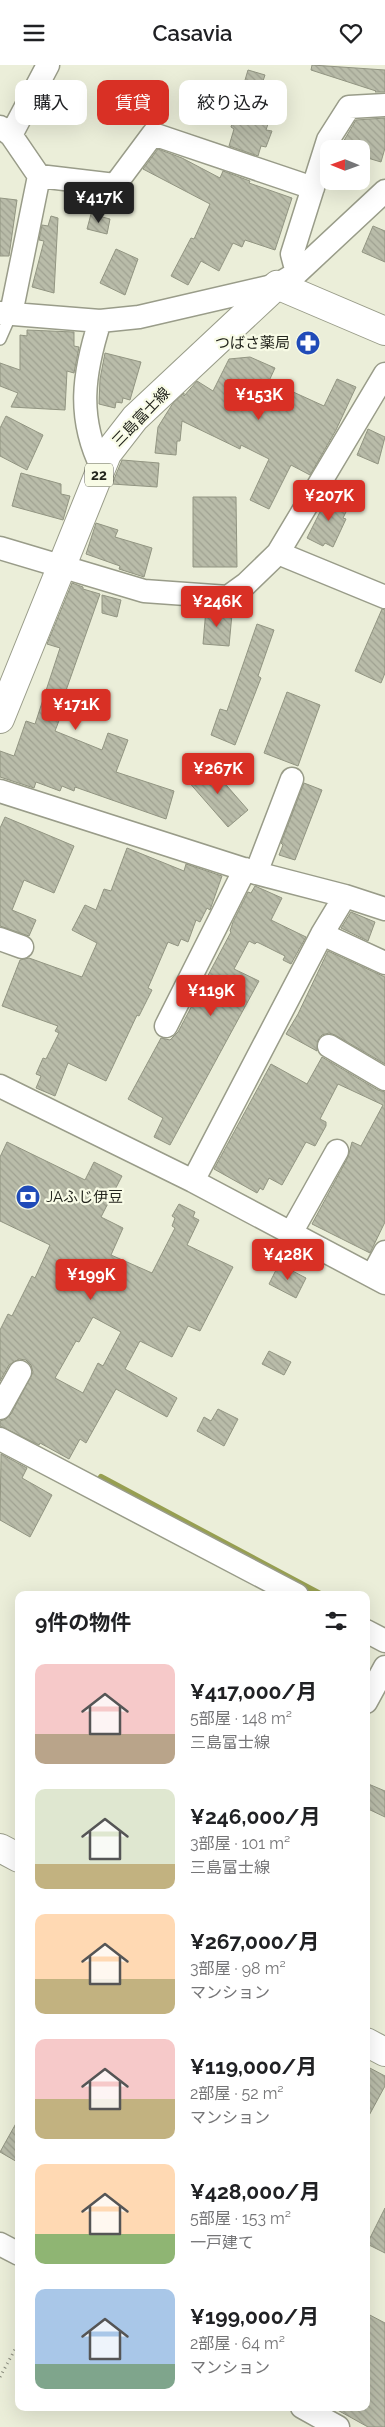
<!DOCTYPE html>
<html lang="ja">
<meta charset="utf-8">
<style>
:root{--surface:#fff;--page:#f2f2f2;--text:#202124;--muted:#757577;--accent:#d93025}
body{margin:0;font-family:Raleway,"Noto Sans JP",sans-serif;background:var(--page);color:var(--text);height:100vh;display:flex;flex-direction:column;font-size:19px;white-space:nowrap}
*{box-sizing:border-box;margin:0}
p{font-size:16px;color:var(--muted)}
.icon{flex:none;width:28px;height:28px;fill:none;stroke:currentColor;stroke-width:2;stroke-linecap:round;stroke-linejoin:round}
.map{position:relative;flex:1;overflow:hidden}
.sheet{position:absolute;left:15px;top:1526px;width:355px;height:820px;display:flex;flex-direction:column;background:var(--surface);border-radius:10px;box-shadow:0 5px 20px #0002}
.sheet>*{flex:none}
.banner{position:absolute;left:15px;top:15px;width:355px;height:45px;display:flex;gap:10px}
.needle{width:32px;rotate:271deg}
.controls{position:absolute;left:320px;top:75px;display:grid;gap:10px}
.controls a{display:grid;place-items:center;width:50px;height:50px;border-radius:10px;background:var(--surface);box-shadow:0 5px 20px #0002;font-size:25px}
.price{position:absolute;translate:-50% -42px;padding:0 11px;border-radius:5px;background:var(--accent);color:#fff;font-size:16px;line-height:32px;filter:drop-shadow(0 1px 2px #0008)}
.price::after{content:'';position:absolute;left:50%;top:30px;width:15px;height:11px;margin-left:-8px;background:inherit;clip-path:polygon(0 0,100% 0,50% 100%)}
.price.on{background:#222;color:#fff}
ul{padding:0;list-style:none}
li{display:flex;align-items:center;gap:15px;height:125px;padding:0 20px}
li span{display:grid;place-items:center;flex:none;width:140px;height:100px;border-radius:10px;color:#555}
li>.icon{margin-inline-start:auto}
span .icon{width:60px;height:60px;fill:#fffc;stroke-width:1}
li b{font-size:21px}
h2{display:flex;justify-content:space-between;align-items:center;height:60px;padding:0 20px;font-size:21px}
.tag{padding:0 18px;border-radius:10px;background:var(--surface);box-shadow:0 5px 20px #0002;font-size:18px;line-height:45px}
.tag.on{background:var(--accent);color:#fff}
header{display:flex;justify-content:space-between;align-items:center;height:65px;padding:0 20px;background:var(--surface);font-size:22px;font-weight:600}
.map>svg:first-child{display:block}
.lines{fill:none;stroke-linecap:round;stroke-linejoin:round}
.stream{stroke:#979f51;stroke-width:6}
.building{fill:url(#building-back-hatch);stroke:#929582;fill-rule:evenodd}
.service-casing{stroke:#999c89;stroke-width:14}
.minor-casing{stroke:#999c89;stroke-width:25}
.tertiary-casing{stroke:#999c89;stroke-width:30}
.primary-casing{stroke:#999c89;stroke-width:30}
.path{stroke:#87897b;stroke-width:3;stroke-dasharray:1 4;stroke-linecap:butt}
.service{stroke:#fff;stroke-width:11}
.minor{stroke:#fff;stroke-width:22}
.tertiary{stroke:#fff;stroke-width:28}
.primary{stroke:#fff;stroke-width:28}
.labels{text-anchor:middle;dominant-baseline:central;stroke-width:4.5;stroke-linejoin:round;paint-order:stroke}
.shield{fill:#f8fbe6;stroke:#636559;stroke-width:1}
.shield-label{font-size:14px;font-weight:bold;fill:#23251d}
.poi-label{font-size:15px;fill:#23251d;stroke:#f8fbe6;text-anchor:end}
.street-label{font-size:15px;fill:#23251d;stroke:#f8fbe6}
</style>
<header><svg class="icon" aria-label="menu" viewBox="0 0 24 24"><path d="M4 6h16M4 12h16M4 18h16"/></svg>Casavia<svg class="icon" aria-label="heart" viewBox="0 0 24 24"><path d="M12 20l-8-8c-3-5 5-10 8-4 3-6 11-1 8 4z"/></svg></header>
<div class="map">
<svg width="385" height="2362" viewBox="0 0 385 2362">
<defs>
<pattern id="building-back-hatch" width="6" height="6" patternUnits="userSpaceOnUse" patternTransform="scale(1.25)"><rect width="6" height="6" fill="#b9bca9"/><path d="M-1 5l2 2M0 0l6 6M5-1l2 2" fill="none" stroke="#9fa191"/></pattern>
</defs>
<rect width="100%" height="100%" fill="#ebeed9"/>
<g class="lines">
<!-- stream -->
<path class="stream" d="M101 1412 322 1530"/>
</g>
<!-- building -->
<path class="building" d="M312 0 385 5V27H375L376 26 311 5Z
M248 5 265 10 254 43 266 47 262 57 268 59 266 65 272 66 266 82 261 81 258 91 229 81 234 64 231 62Z
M385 53V83L381 97 361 91V84H339L356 55Z
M158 84 182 93 220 113 223 106 250 116 249 118 292 133 275 185 245 175 242 182 233 178 219 206 201 196 188 220 171 211 191 173 194 174 210 139 143 104Z
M0 133 17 135 9 191H0Z
M91 149 110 154 107 169 87 164Z
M51 151 58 153 54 228 32 222 44 176 39 175 42 160 48 161Z
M373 161 385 166V197L362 187Z
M116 184 138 194 125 230 100 218Z
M27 265 74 267V281L79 282 74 308 67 306 65 345 11 342 18 328 0 321V298L20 305V270L27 271Z
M105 288 141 297 130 335 123 333 122 338 116 337 115 343 99 339 100 314Z
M250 292 275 303 269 316 324 341 337 314 356 322 336 365 310 410 291 400 269 444 250 435 269 394 241 380 240 384 182 356 180 376H177L176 390 155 388 158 362 173 338 184 328V331L197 316 213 326 229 294Z
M6 351 43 370 27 405 0 391V363Z
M368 364 385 372 378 399 357 390Z
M122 395 159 398 157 422 112 419Z
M21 408 61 419V429L70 431 63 455 12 441Z
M329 429 345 437 343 441 348 443 343 453 346 454 333 482 325 478 323 481 307 473Z
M193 432H236L237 502H193Z
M96 458 118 465 115 472 152 483 144 512 119 504 120 501 86 489Z
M72 518 83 522V524L100 529 63 634 67 635 55 666 102 685 108 668 128 675 116 707 174 726 166 754 75 722 74 726 62 721 60 726 36 717 34 723 0 712V686L14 691 26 656 35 659 60 583 47 579Z
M102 530 121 535 117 552 102 548Z
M206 544 228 545V549H232L229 581 203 579Z
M382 544 385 545V608L381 618 355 606Z
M257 559 274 565 258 611 261 613 235 680 211 670 220 644 227 646Z
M287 627 320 640 298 701 264 688Z
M207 698 248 745 228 762 187 715Z
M304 718 322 725 295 795 279 790 283 780 281 778Z
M5 752 74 781 54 828 24 815 12 845 36 855 29 871 0 861V763Z
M127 783 184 806 186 799 222 811 210 845 207 843 200 857 196 855 188 877 181 874 178 881 168 877 148 923 152 925 139 951 137 950 106 1016 68 998 55 1031 36 1023 41 1011 36 1009 43 993 46 994 59 968 55 966 58 961 2 941 20 895 29 893 82 912 97 878 72 865 85 840 96 845 104 824 111 826Z
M255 821 282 833 271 855 306 872 291 899 283 895 285 891 257 877 255 879 249 876 234 904 259 916 170 1080 154 1072 163 1053 128 1034 161 973 170 975 178 967 231 867 230 866 233 857 248 827 251 828Z
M351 847 375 857 368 876 341 863Z
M328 886 385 912V999L335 970 329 968 322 970 318 975 317 986 286 969 298 949Z
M322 992 378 1025 385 1027V1157L370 1188 312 1159 348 1092 352 1077 361 1081 383 1040 338 1019 320 1054 326 1057V1061L315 1081 306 1077 282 1120 269 1113 263 1125 260 1123 257 1128 214 1104 271 999 307 1019Z
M7 1077 85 1115 94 1097 122 1111 101 1152 123 1163 111 1190 152 1208 175 1163 172 1161 175 1153 172 1151 179 1139 195 1147 193 1152 199 1155 187 1180 233 1202 200 1266 188 1261 172 1292 140 1276 125 1304 177 1333 167 1352 116 1324 86 1378 80 1374 69 1394 40 1378 39 1380 0 1361V1356L6 1354 11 1349 33 1307 31 1300 26 1295 19 1294 9 1300 0 1316V1265L8 1249 12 1251 32 1211 35 1213 50 1180 0 1156V1092ZM93 1252 121 1267 103 1301 98 1298 83 1328 55 1313 76 1276 79 1277Z
M279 1199 306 1213 296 1233 269 1219Z
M269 1286 291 1297 284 1310 262 1299Z
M218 1344 238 1354 224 1381 197 1366 204 1352 211 1356Z
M1 1389 27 1403 22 1413 52 1430 30 1472 0 1455Z
M366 1718 385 1726V1752L366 1743Z
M366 2001 385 2011V2021L366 2056Z
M19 2053V2098L0 2087Z
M385 2143V2188L367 2179Z
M366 2248 385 2258V2362H368L332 2342H366Z"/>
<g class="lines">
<defs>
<path id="service" d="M0 274 11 249"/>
<path id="minor" d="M0 62 11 70 39 111 11 249
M11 70 48 0
M39 111 115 120 153 69 313 123
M297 208 292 189 328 75 349 42 385 40
M0 248 100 256 139 252 277 220 297 208 385 126
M100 256C83 309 77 353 102 403
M385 309 278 488 385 532
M0 483 144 526 228 532 246 519 278 488
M0 726 256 808 345 831 385 844
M256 808 292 714
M322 869 385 898
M0 874 22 882
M166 961 245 804
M329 981 385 1014
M0 1021 193 1116 385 1218
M193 1116 322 869 345 831
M291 1168 337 1086
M372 1211 385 1187
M0 1343 20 1307
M0 1374 297 1530
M366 1566 385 1576
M366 1637 385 1602
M0 2179 19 2189
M302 2342 338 2362"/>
<path id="tertiary" d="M0 1783 19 1793
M366 1977 385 1987"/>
<path id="primary" d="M0 654 107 389 135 353 277 220 385 266"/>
</defs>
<!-- service casing -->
<use href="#service" class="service-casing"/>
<!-- minor casing -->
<use href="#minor" class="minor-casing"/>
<!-- tertiary casing -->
<use href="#tertiary" class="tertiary-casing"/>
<!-- primary casing -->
<use href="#primary" class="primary-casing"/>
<!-- path -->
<path class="path" d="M0 2312 19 2277"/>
<!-- service -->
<use href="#service" class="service"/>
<!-- minor -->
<use href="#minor" class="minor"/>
<!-- tertiary -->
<use href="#tertiary" class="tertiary"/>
<!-- primary -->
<use href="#primary" class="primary"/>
</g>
<!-- icons -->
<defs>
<symbol id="pharmacy-disc" viewBox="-11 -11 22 22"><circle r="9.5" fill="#204bb8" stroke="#f8fbe6"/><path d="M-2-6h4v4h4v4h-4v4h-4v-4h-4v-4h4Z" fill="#fff"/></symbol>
<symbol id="bank-disc" viewBox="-11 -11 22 22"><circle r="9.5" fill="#204bb8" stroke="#f8fbe6"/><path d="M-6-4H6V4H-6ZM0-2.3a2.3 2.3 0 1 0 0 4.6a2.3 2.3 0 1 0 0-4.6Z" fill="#fff"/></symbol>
</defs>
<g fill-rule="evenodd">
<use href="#pharmacy-disc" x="294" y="264" width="28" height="28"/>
<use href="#bank-disc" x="14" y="1118" width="28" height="28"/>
</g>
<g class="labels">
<!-- shield labels -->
<rect class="shield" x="85" y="398.5" width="28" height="23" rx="4"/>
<g class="shield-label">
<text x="99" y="410">22</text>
</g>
<!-- poi labels -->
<g class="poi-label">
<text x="290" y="278">つばさ薬局</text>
<text x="46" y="1132" text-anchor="start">JAふじ伊豆</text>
</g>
<!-- street labels -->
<g class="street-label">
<text transform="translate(141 352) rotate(-46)">三島富士線</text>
</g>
</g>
</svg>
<div class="controls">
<a><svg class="needle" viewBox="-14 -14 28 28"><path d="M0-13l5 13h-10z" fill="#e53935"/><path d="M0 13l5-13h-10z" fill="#757577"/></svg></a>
</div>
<b class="price on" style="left:99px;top:159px">¥417K</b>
<b class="price" style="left:259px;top:356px">¥153K</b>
<b class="price" style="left:329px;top:457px">¥207K</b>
<b class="price" style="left:217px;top:563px">¥246K</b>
<b class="price" style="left:76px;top:666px">¥171K</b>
<b class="price" style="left:218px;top:730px">¥267K</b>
<b class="price" style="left:211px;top:952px">¥119K</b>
<b class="price" style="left:288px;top:1216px">¥428K</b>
<b class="price" style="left:91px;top:1236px">¥199K</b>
<div class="banner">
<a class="tag">購入</a>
<a class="tag on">賃貸</a>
<a class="tag">絞り込み</a>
</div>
<section class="sheet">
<h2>9件の物件<svg class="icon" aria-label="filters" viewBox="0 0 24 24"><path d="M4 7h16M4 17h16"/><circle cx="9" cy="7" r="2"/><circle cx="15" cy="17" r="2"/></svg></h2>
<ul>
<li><span style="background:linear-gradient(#f6c9c9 70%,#b9a48a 0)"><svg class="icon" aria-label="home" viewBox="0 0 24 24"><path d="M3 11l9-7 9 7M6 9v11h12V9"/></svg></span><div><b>¥417,000/月</b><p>5部屋 · 148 m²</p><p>三島富士線</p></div></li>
<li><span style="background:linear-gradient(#dfe7d0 75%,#c2b280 0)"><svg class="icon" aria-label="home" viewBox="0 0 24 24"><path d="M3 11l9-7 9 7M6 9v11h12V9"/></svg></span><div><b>¥246,000/月</b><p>3部屋 · 101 m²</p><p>三島富士線</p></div></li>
<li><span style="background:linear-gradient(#ffd9b3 65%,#c2b280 0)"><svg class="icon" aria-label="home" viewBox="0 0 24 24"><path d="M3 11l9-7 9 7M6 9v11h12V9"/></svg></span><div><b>¥267,000/月</b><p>3部屋 · 98 m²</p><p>マンション</p></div></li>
<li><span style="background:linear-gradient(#f6c9c9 60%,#c2b280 0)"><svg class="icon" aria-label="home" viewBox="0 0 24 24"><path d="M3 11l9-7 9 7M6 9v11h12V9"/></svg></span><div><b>¥119,000/月</b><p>2部屋 · 52 m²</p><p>マンション</p></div></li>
<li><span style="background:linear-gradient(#ffd9b3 70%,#8fb573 0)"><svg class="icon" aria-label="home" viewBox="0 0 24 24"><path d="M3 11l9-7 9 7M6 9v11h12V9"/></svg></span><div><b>¥428,000/月</b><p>5部屋 · 153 m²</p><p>一戸建て</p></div></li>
<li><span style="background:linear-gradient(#a9c7e8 75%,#7fa58c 0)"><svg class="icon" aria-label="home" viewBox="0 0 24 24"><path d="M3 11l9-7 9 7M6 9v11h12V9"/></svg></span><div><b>¥199,000/月</b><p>2部屋 · 64 m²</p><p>マンション</p></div></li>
</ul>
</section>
</div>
